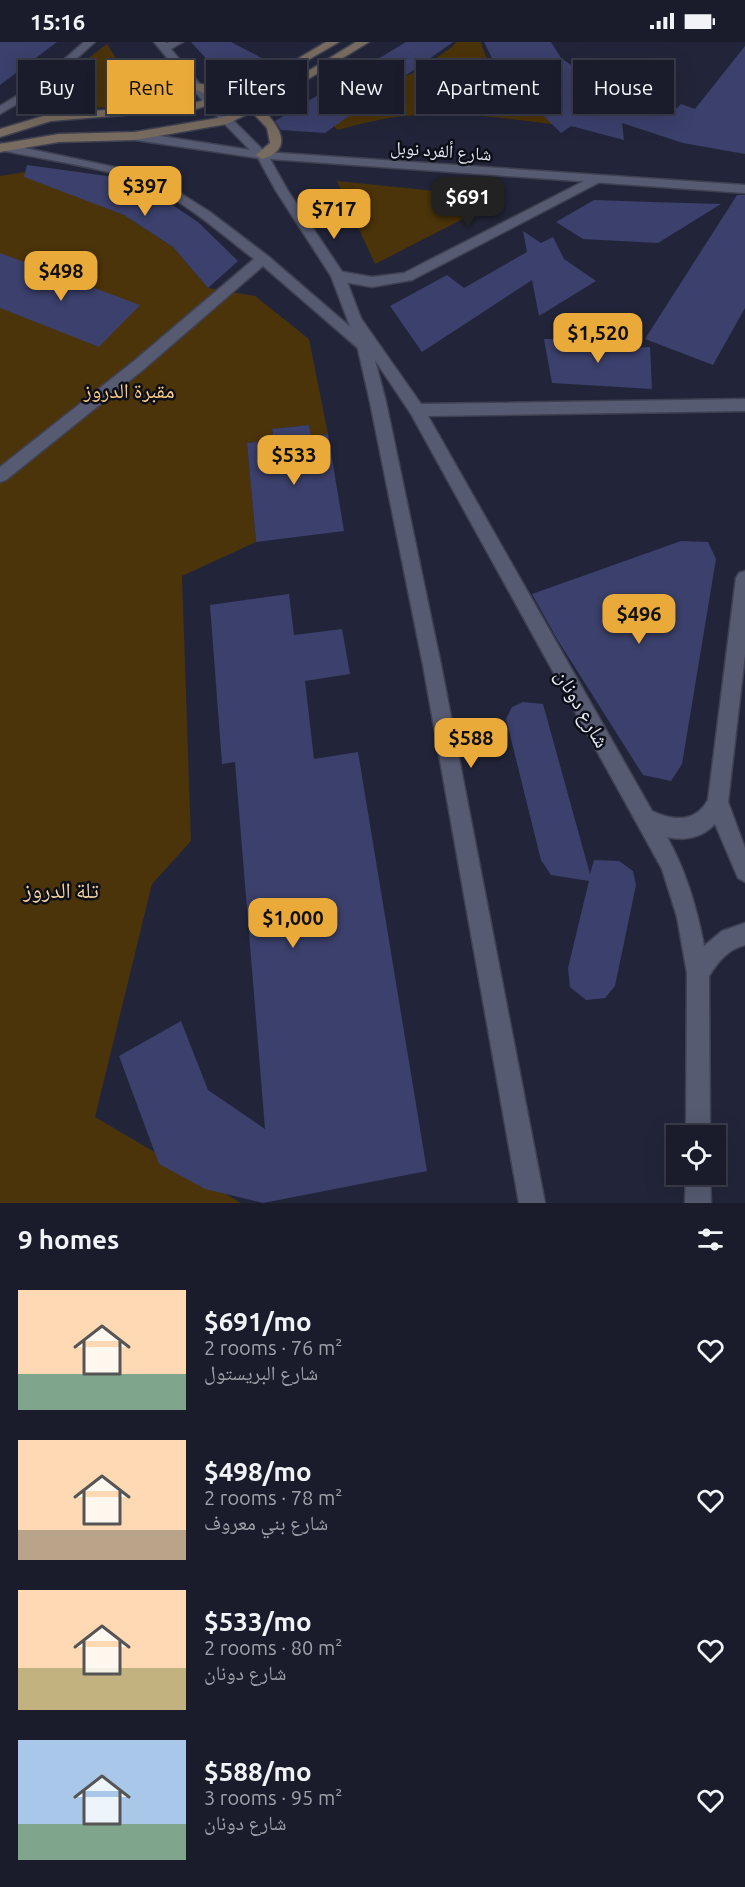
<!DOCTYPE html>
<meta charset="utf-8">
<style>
:root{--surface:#1a1c2b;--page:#272937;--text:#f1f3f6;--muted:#9fa1a9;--line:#383a47;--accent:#eaaa39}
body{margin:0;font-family:Ubuntu,"Noto Naskh Arabic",sans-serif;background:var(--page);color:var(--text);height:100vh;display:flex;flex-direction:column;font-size:22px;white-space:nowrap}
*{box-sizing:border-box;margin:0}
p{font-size:20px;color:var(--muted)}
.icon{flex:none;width:33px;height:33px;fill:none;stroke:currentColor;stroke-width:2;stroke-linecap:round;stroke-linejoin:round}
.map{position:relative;height:1161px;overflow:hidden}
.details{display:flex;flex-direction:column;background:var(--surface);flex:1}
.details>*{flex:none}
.banner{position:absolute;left:18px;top:18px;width:710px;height:54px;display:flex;gap:12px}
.fabs{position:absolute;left:666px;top:1083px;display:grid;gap:12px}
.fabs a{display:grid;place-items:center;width:60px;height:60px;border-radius:0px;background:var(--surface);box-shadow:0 6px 24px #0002,0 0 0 2px var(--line);font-size:30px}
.price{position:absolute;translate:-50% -51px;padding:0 14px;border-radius:12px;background:var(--accent);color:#111;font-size:20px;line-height:39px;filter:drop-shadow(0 2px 3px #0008)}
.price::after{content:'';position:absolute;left:50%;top:36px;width:18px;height:14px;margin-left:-9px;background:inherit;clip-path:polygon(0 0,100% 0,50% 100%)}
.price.active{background:#222;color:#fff}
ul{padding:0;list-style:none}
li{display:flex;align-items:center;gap:18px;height:150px;padding:0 18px}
li span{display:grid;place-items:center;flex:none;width:168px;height:120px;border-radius:0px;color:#555}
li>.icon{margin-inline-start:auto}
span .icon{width:72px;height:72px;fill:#fffc;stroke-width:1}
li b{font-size:26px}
h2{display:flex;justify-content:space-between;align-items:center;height:72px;padding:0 18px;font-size:26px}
.chip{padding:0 21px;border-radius:0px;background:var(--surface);box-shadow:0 6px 24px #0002,0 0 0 2px var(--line);font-size:21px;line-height:54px}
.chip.active{background:var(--accent);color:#111}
.status{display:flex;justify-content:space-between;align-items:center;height:42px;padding:0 30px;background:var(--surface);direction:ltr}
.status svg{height:16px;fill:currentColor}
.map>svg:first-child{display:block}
.green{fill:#4b3409}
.building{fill:#3b406c}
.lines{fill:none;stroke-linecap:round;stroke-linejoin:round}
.service-casing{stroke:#3f4152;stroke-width:3}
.minor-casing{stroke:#3f4152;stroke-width:3}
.tertiary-casing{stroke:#3f4152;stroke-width:3}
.secondary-casing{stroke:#3f4152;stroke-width:3}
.service{fill:#575b72;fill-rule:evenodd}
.minor{fill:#575b72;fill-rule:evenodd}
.tertiary{fill:#575b72;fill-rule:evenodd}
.secondary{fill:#786b5f;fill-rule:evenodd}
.labels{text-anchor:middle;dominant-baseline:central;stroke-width:5;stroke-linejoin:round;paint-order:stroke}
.far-street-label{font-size:18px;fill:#e2e5f2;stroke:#0d0f18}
.park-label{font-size:21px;fill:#f9ca82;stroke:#0d0f18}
.street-label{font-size:21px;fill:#e2e5f2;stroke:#0d0f18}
.neighbourhood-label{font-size:22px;fill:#f8d49f;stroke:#0d0f18}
</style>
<div class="status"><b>15:16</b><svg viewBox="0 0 49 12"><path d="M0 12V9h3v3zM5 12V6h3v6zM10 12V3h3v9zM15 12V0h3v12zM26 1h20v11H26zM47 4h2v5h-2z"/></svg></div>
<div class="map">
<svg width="745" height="1161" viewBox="0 0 745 1161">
<rect width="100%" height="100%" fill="#222539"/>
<!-- green -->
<path class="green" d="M456 0H481C492 43 533 66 569 84 520 79 468 69 418 73 391 74 364 81 337 88L314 58 378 45 416 30 452 5Z
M107 2 146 64 21 68Z
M45 127 82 130 62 148 124 173 173 205 208 246 255 254 309 297 328 392 311 395 309 383 272 387 274 398 247 401 256 500 182 534 191 799 152 842 95 1075 241 1161H0V134Z
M337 139 504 156 375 222Z"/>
<!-- building -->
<path class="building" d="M0 0H57L0 43Z
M191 0H231L279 25 256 37 222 34Z
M406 0H453L325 91 281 88 275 79Z
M484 0H551L561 16 601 44 674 69 681 62 695 67 745 4V112L683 101 622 81 624 98 571 84 561 91 499 30Z
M27 123 107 134 131 142 171 162 198 180 238 219 208 246 173 205 124 173 24 135Z
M737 153H745V266L713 323 645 297Z
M594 158 652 160 721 162 658 201 583 197 556 180Z
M523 189 541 201 553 195 564 217 596 239 539 274 532 238 422 310 390 264 447 233 464 246 527 210Z
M0 211 140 263 99 305 0 266Z
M601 296 609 307 650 305 652 347 552 341 544 297Z
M309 383 311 395 328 392 344 489 256 500 247 401 274 398 272 387Z
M681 499 708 500 716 517 682 722 671 739 643 733 557 597 532 552Z
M289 552 294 593 342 587 350 632 305 639 314 717 358 710 427 1129 263 1161 205 1147 159 1122 119 1014 181 979 208 1048 265 1087 235 720 222 722 210 563Z
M523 660 543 662 590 832 594 818 619 819 633 829 636 843 615 944 605 956 586 958 570 945 568 926 589 839 551 833 541 818 506 677 512 665Z"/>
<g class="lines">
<defs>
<path id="service" d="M1 101 119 126 164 141 210 170 268 214 371 303 369 307H359L263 224 144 327 6 438 0 440V425L134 319 254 217C223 193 192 166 157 147 118 127 45 118 0 108Z"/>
<path id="minor" d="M84 0H95L44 46 0 72V64L36 42Z
M169 0H183L169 8H161V4Z
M596 133 602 137 600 140 412 238 372 245 338 239 331 234 338 229 372 235 404 231Z
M355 273 360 275 421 362 745 357V369L428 374 652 769C674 779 695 781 708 758L736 536 739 531 745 529V612L728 760 745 806V840L738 836 715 782C702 796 684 799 667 795 686 829 697 866 704 904L722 889 745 881V903C728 907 718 920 709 934L710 1094H686L687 931 677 875 662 827 411 372 348 278Z
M686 1132H710L711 1161H685Z"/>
<path id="tertiary" d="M154 0H165L214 59 265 110 745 143V151L270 117 288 149 345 234 371 303 386 360 441 623 545 1161H519L423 623 370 360 357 303 331 234 276 149 258 116 135 98 129 94 135 90 250 108 206 63Z"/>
<path id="secondary" d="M326 0H339L270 40 235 55 196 67 51 79 0 95V87L50 72 191 62 217 54 206 52 192 46V42C204 39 219 50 233 48 256 44 305 12 326 0Z
M356 0H369L261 66C278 82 296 107 262 117L256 113 270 101 267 86 252 70 227 82 135 98 59 100 0 110V102L59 92 135 90 224 75 264 56Z"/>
</defs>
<!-- service casing -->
<use href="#service" class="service-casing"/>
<!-- minor casing -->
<use href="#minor" class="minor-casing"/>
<!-- tertiary casing -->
<use href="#tertiary" class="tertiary-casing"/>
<!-- secondary casing -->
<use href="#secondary" class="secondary-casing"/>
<!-- service -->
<use href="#service" class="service"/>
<!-- minor -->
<use href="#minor" class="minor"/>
<!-- tertiary -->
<use href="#tertiary" class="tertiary"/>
<!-- secondary -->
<use href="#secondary" class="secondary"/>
</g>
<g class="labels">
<!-- far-street labels -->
<g class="far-street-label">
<text transform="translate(441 108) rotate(4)">شارع ألفرد نوبل</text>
</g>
<!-- park labels -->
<g class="park-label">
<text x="129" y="348">مقبرة الدروز</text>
</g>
<!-- street labels -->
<g class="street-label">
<text transform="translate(583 666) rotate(60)">شارع دونان</text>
</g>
<!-- neighbourhood labels -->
<g class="neighbourhood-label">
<text x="61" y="847">تلة الدروز</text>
</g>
</g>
</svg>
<div class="fabs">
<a><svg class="icon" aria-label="locate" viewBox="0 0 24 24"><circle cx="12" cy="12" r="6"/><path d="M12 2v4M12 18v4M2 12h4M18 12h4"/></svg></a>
</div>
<b class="price" style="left:145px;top:175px">$397</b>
<b class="price active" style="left:468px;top:186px">$691</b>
<b class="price" style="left:334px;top:198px">$717</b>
<b class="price" style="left:61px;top:260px">$498</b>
<b class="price" style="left:598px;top:322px">$1,520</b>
<b class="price" style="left:294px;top:444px">$533</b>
<b class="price" style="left:639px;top:603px">$496</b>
<b class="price" style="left:471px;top:727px">$588</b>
<b class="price" style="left:293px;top:907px">$1,000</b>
<div class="banner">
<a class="chip">Buy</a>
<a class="chip active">Rent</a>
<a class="chip">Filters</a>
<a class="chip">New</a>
<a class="chip">Apartment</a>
<a class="chip">House</a>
</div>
</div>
<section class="details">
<h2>9 homes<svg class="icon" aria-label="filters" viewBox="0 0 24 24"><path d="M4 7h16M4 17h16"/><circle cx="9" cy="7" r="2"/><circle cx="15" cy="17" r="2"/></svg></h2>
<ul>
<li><span style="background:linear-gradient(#ffd9b3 70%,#7fa58c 0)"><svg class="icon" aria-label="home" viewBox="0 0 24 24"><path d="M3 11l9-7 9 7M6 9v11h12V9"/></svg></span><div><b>$691/mo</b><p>2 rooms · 76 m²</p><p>شارع البريستول</p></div><svg class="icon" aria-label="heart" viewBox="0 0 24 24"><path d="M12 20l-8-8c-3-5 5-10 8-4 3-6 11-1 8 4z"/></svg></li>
<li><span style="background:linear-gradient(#ffd9b3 75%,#b9a48a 0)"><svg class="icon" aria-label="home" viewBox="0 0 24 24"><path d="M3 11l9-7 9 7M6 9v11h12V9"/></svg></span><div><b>$498/mo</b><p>2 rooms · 78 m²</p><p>شارع بني معروف</p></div><svg class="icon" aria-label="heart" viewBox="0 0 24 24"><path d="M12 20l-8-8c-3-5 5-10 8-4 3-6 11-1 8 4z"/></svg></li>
<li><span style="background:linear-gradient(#ffd9b3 65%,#c2b280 0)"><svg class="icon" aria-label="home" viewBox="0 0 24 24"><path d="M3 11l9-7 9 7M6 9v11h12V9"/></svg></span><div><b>$533/mo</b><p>2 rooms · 80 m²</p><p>شارع دونان</p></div><svg class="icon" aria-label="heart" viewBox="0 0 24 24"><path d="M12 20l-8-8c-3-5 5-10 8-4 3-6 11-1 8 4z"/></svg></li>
<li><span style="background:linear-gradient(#a9c7e8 70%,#7fa58c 0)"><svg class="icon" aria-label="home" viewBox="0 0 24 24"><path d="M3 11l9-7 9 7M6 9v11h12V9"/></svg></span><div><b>$588/mo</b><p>3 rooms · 95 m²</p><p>شارع دونان</p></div><svg class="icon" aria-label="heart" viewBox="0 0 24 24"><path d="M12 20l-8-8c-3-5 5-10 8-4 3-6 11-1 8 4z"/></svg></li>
</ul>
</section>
